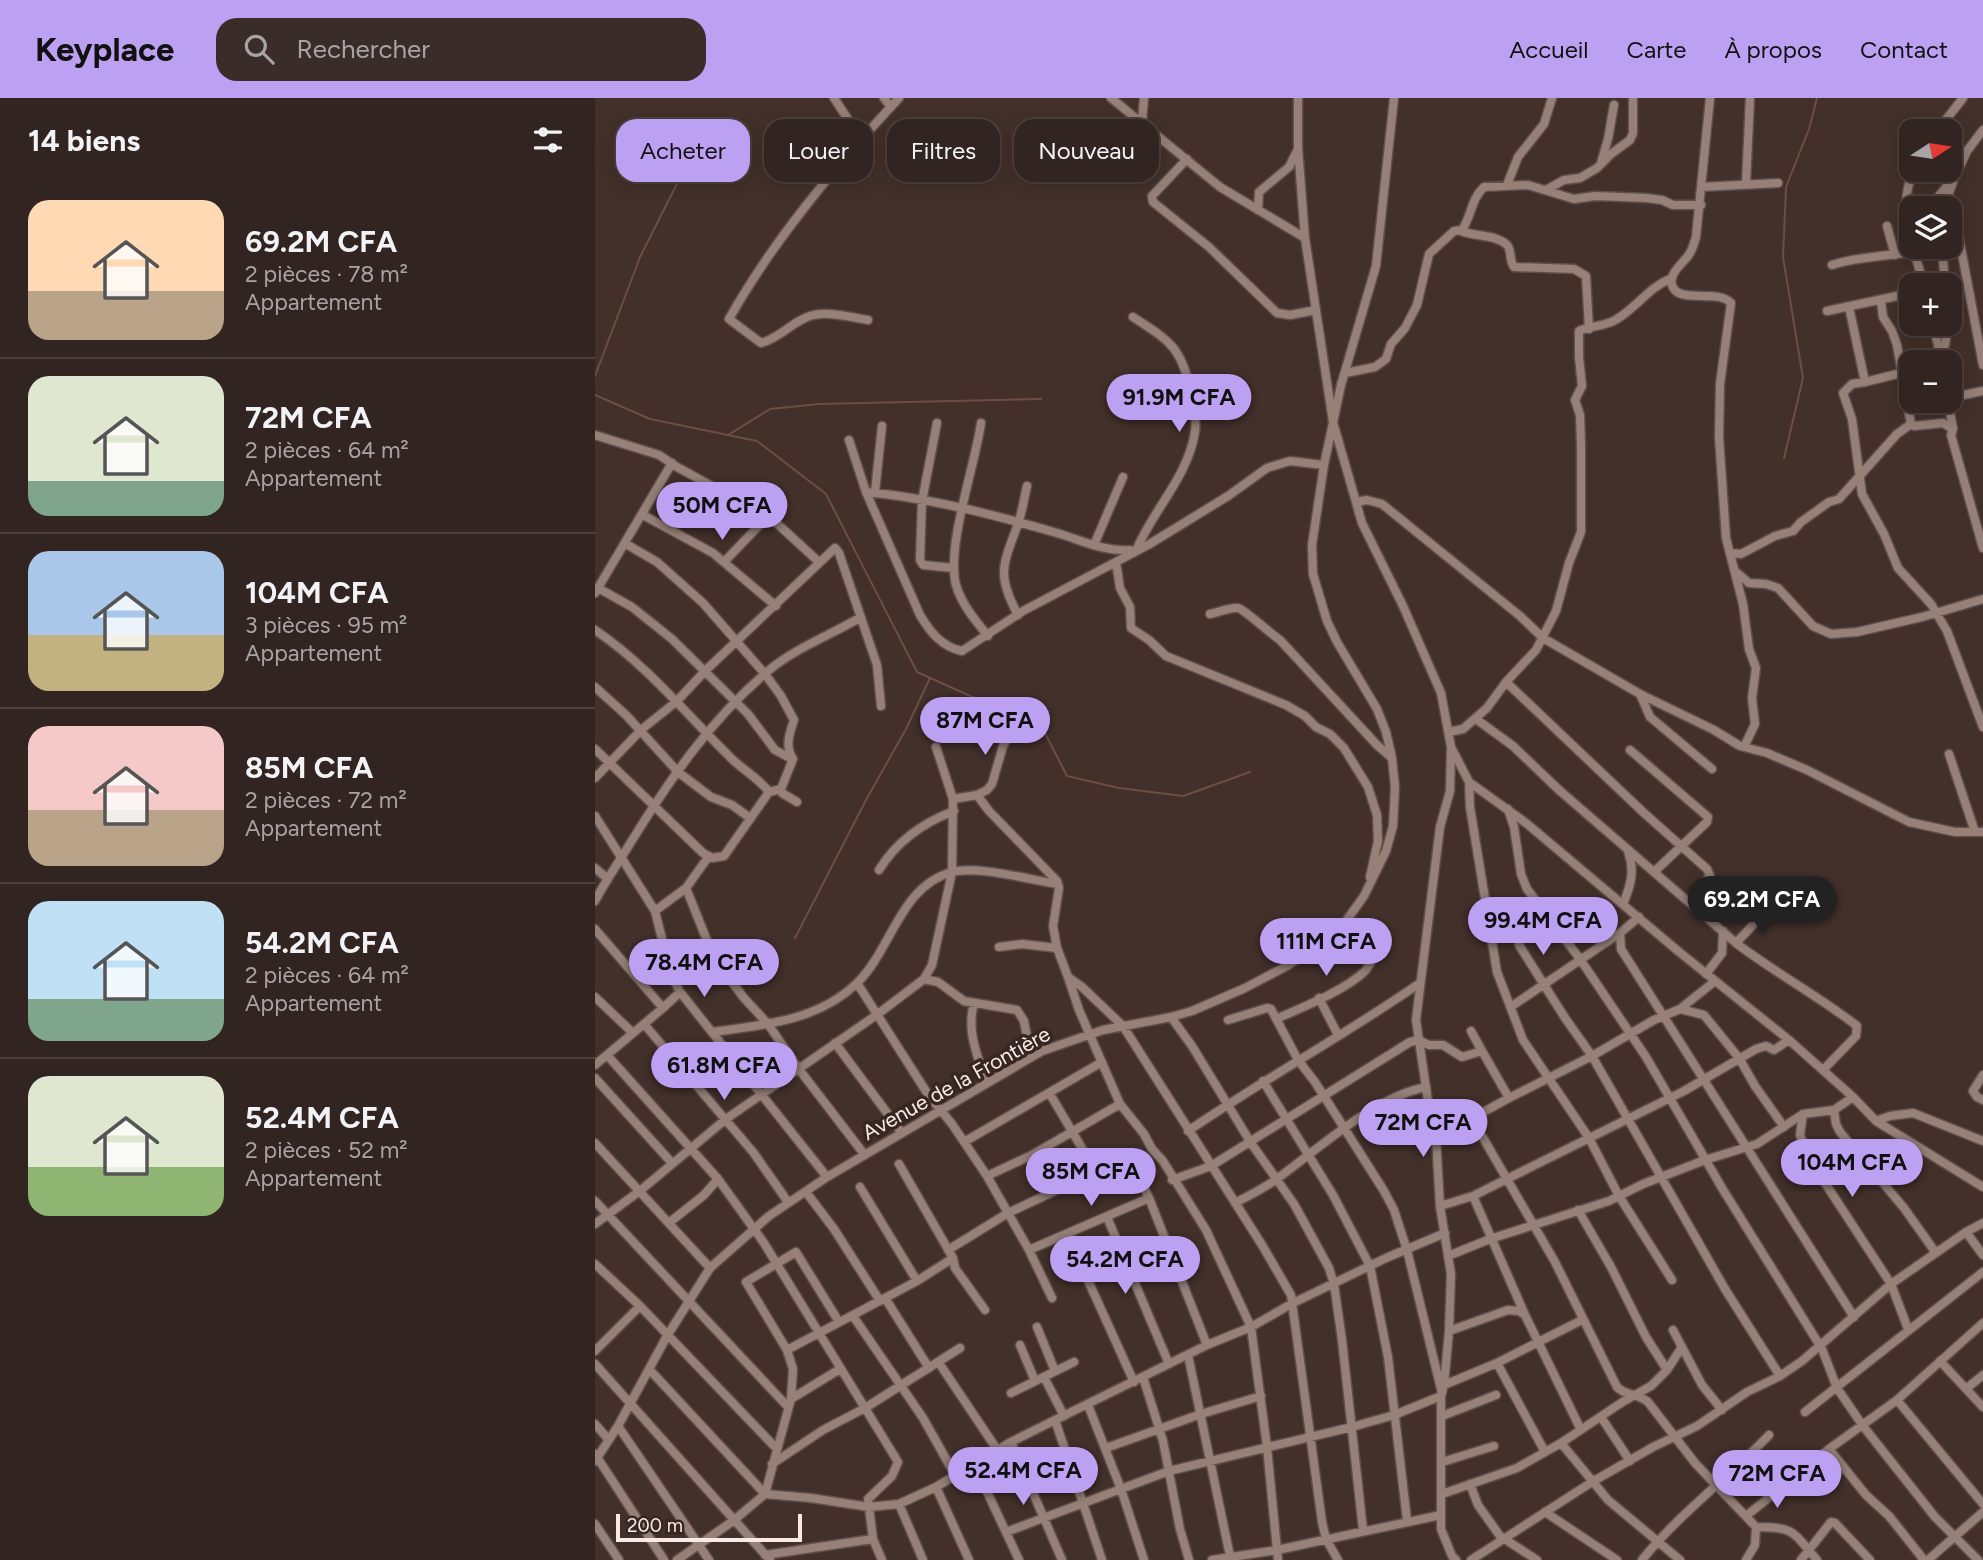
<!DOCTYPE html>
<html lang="fr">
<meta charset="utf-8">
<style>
:root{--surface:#322420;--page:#3a2c29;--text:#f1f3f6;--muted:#a8a4a5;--line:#4d413e;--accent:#bca0f2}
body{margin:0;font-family:Figtree,sans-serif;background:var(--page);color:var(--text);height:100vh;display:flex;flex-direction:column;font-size:26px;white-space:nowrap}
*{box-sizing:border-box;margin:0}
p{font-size:23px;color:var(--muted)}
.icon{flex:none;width:38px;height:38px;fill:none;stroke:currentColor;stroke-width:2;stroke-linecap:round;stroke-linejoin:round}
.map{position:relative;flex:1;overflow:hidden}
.sheet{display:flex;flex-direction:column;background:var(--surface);width:595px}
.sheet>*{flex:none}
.hud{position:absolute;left:21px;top:21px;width:665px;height:63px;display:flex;gap:14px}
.needle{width:46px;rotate:78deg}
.tools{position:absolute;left:1304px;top:21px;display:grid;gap:14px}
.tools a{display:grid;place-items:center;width:63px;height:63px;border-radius:14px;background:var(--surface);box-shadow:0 4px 18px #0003,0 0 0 2px var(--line);font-size:35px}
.scale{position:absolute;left:21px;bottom:18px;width:186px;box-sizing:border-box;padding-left:7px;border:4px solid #f8ebe7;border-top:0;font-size:19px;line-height:24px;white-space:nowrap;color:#f8ebe7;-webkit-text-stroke:5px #382721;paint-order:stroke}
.price{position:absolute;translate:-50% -60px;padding:0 16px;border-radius:24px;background:var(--accent);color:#111;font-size:23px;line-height:46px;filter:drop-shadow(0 2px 4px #0008)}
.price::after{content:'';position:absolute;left:50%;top:42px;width:21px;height:16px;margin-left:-10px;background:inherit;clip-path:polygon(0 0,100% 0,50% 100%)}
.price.current{background:#222;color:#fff}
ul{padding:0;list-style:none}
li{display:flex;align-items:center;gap:21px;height:175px;padding:0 28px}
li+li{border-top:2px solid var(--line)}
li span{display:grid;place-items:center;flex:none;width:196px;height:140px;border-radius:21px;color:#555}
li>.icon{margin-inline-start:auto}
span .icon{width:84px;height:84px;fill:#fffc;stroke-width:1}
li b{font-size:30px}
h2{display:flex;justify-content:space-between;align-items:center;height:84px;padding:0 28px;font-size:30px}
.pill{padding:0 24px;border-radius:21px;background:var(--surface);box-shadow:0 4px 18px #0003,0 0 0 2px var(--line);font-size:24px;line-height:63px}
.pill.current{background:var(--accent);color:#111}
header{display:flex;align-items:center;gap:42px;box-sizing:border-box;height:98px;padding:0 35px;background:var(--accent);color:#111}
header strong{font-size:33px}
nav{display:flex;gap:38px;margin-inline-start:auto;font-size:24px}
.search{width:490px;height:63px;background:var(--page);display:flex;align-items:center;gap:18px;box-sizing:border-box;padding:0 24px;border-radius:21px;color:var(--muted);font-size:26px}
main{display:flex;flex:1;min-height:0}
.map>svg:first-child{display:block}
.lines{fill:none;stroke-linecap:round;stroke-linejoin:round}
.stream{stroke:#6d4e45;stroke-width:2}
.minor-casing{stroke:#5f4f4a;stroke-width:11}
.minor{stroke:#968078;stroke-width:8}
.labels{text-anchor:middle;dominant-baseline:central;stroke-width:7;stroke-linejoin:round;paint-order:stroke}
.street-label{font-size:21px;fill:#f8ebe7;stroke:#382721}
</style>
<header>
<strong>Keyplace</strong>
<div class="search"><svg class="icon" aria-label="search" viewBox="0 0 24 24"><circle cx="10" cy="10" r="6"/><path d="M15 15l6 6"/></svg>Rechercher</div>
<nav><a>Accueil</a><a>Carte</a><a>À propos</a><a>Contact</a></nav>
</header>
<main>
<section class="sheet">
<h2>14 biens<svg class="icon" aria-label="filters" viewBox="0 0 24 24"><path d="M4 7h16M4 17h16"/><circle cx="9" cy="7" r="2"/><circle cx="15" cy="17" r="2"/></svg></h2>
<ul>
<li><span style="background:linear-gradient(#ffd9b3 65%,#b9a48a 0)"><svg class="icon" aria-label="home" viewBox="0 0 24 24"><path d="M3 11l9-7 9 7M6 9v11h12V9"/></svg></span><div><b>69.2M CFA</b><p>2 pièces · 78 m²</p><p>Appartement</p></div></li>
<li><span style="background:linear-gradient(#dfe7d0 75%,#7fa58c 0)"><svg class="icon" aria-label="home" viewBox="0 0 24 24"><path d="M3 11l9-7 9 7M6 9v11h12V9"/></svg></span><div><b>72M CFA</b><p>2 pièces · 64 m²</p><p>Appartement</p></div></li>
<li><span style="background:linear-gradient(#a9c7e8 60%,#c2b280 0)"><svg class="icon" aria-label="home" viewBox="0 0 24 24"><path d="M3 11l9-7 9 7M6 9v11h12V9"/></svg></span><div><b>104M CFA</b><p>3 pièces · 95 m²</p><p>Appartement</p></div></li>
<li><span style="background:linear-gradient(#f6c9c9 60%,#b9a48a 0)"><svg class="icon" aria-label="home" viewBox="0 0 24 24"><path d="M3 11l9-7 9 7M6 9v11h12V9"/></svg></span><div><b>85M CFA</b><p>2 pièces · 72 m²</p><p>Appartement</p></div></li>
<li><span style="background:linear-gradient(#bfe0f5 70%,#7fa58c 0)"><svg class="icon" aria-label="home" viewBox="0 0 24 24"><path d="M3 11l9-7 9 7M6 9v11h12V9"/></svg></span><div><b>54.2M CFA</b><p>2 pièces · 64 m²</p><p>Appartement</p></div></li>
<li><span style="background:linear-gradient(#dfe7d0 65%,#8fb573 0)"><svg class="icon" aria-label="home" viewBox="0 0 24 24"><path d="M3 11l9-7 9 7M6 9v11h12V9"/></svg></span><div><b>52.4M CFA</b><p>2 pièces · 52 m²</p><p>Appartement</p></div></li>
</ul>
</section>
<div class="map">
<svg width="1388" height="1462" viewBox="0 0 1388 1462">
<rect width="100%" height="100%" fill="#43302a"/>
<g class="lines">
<!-- stream -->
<path class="stream" d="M0 278 45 159 97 56
M0 297 55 321 162 343 231 396 322 574 393 606 436 608 472 678 524 690 588 698 655 674
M133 337 175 311 224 306 446 301
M1189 360 1208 280 1188 159 1191 89 1214 31 1222 0
M200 840 271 702 311 631 335 580"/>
<defs>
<path id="minor" d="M239 0 266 41
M289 0 296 9
M516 0 625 89 710 140
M703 0V50L710 140 738 324 767 425 808 508 846 595 856 649 874 684 875 709 902 874 928 942 994 1040 1024 1098 1077 1182
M1115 0 1101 139C1099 145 1098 150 1095 155 1090 164 1073 175 1077 187 1083 207 1122 190 1136 205L1125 286 1124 339 1131 440 1148 506 1154 551 1161 570 1157 600 1160 626 1149 649
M547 24 549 0
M1342 33 1368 0
M592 61 557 98 558 104 614 149 682 215 695 217 721 212
M1006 65 1013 41 1019 7
M1151 86 1155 0
M912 87 923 59 949 26 957 0
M1106 89 1183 85
M951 92 969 82 985 80 1002 70 1016 56 1035 42 1038 35V0
M1342 110 1343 99 1361 77 1372 53 1388 32
M1353 110 1351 102 1358 84
M663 112 664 94 694 69 703 51
M1354 112 1364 140 1388 267
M1292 128 1300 157
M866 133C881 139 900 136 912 147 917 152 914 163 919 169L979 171 991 178 994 231
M1316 141C1310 118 1308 94 1319 72
M1347 149 1350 187
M1318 150 1329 187
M1237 167C1264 158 1291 159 1319 153
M1286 203 1288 219 1297 233 1302 247 1316 326 1319 328 1348 325 1358 331
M1254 209 1270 284 1257 286 1248 295 1257 321 1267 396 1289 436 1303 470 1336 506 1352 533 1388 629
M1232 213 1316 195
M538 219C573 242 586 248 595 291 598 305 602 319 600 334 593 379 557 413 541 453
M273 222C254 219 229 211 210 220 194 227 184 240 166 245L134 221C179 141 241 68 304 0
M1338 226 1347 264
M1345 255C1353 248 1351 236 1350 226
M750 275 780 269 791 261 796 246 810 230 822 207 834 156 859 133 867 132C877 117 876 101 889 89L933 87 979 101 1000 98 1051 100 1067 102 1078 107H1106
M1270 284 1306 275
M1354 300 1388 293
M1353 303 1358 331 1356 337 1388 450
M342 325 327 403 325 462 328 467 359 470
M386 325C380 368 351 448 361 487 367 507 380 522 393 538
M0 337 64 357 82 369 177 421 224 464
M254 342 271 394 325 517C335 534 347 549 367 553L428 513 553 447 633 398 672 370 695 363 729 367
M271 394C335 400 400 417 462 435 486 442 509 454 535 452L538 455
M280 394 287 328
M761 404 772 402 787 406 925 518 948 540 1045 596 1119 632 1145 648 1172 655 1212 672 1314 724 1360 734H1388
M48 417 118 455 181 508
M31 446 62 464 108 505 170 576 186 598 199 622C194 636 190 649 198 661L186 691
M499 447 528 379
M1135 455 1146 456 1180 438 1198 433 1206 424 1234 404 1244 401 1302 336 1316 326
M129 464 173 418
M521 464 525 490 535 509 536 530 554 542 571 558 691 607 710 618 721 629 735 636 749 650 773 689 782 717 783 743 775 779
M1141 474 1154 485 1171 486 1183 490 1218 528 1236 536 1262 534 1327 519 1388 501
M3 490 37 509 77 541 153 616 180 652 195 660
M0 495 77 365
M615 516C624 514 635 509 643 510 649 511 677 537 685 542L782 647 797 660
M423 517C401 476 408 467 423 426 427 414 429 401 432 388
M0 532C52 567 90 615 134 658 146 671 164 680 174 694L186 691 187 695 202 704
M911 584 1049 715 1112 771 1115 778 1108 786
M0 589 31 617 83 674 116 699 137 707 155 720
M1045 596 1055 619 1117 671
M881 621 918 648 964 692 1141 845C1180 875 1224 898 1262 928L1261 938 1228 972
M854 634 868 631 892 610 911 584 941 552 961 513 974 465 986 434V347L985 317 980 302 987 288 984 259V233C996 227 1010 229 1022 221 1042 209 1054 189 1077 180
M0 651 108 755 117 760 129 758 174 694
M856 652 855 693 845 729 821 922 834 1010 841 1040 845 1108 856 1176 854 1233 849 1287 846 1298V1431L857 1458 861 1462
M1035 652 1113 719 1112 724 1059 774
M1354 656 1380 734
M0 680 46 632 82 603 111 572 240 450 244 455 282 567 286 608
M874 684 931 725 1083 853 1194 942 1258 999 1281 1023 1388 1089
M382 697 394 713 462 783 464 790 458 828 462 850 473 879 487 889 528 928 667 1147 696 1197 727 1424 731 1441 743 1462
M358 701 382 697 392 692 397 686 408 648 423 620
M913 711 919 729 926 776 932 791 985 861 1051 959 1127 1090 1227 1251 1242 1290 1268 1328 1340 1419 1383 1462
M0 718 60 813 76 877 85 894 232 1079
M0 770 12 780
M284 772C302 743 327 725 359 713
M91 790 119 860 149 900 173 926 203 970 269 1056
M0 803C11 782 24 764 36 744 75 681 117 620 173 573 200 550 236 537 266 519
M1028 806C1036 787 1040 773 1033 753
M60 813 91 790 114 758
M0 831 68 910
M1025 835 1026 851 1259 1219
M1141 845 1172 812
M924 847 970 920 997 958 1130 1191 1185 1278
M404 849 427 846 462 850
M1111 876 1127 855 1128 833
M473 879 484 912 525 1006 549 1036 557 1051 568 1063 611 1132 656 1229 672 1349 683 1462
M329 881 343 884 369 903 422 912 429 923 436 959
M262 885 334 998 357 1026 392 1078 434 1152 457 1200
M0 899 38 935
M724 900 743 937
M379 905C371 934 383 958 391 985
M917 908 1025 835 1044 819
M1085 911 1109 917 1144 960 1160 988 1189 1029
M576 919 597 948 656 1045 699 1106 734 1170 739 1186 747 1242 768 1432
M681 921C706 910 751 892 770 873 776 866 778 857 785 850
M633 922 672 910 676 911 703 962 720 984 789 1093 799 1112 812 1152 847 1295
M49 926 158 1054 193 1104
M117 934C168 927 223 923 262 885 297 851 305 788 357 774 381 767 436 782 463 786
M240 945 307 1035
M887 953 914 1000
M12 957 123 1081 169 1145 303 1364 297 1378 273 1401 278 1441 287 1462
M0 967 68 910 85 894
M1388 977 1378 993 1382 999 1388 1002
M0 980 77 1065
M668 983 738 1097 775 1168 793 1259 812 1422
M455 996 501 1074
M786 1007 804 1037
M1239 1012 1241 1026 1245 1034 1309 1110 1341 1155
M1208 1016 1205 1037 1215 1062 1296 1186 1313 1231
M876 1019 960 1164 1022 1289C1030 1298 1043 1295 1053 1304L1100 1365 1161 1429 1160 1447 1151 1462
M1281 1023 1295 1018 1318 1015 1388 1043
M593 1033C669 981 750 937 825 885
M841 1040 914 1000 997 958 1059 922 1085 911 1120 883
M369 1044 507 964
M0 1045 115 1170
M304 1066 358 1160 360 1170 390 1212
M392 1078 437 1057 525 1006
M577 1082 616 1068 815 944 823 942 834 947H848L867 959 887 953 876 933
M265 1089 322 1183
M211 1094 239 1131 285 1203
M878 1098 930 1217 986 1332
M554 1100 612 1247
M0 1103 193 1309
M640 1105C655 1097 670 1090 683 1080 726 1049 778 1000 831 989
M845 1108 878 1098 938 1068 1089 993 1161 951 1171 948 1179 952 1194 942
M983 1112 1016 1169 1051 1239 1072 1272
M512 1119 574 1266
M75 1124 109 1097 123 1081
M0 1126 46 1092 131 1021 283 916 329 881 337 867 357 774 358 701 341 649
M1371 1134 1388 1125
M472 1136 539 1284
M353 1152 413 1115 534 1058 554 1100 434 1152
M853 1158 895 1141 1014 1103 1048 1086 1110 1062 1162 1046 1208 1016 1239 1012 1258 999
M0 1166 45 1208 182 1351
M290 1200 334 1270
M258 1218 328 1320 360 1377
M442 1229 460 1273
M1078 1232 1107 1287 1127 1312
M854 1233 913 1212 924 1213 930 1217
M425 1247 440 1283
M192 1252 322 1183 358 1160
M0 1253 45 1208
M593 1257 635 1458
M1345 1263 1388 1309
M344 1265 403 1353
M902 1265 950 1354
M0 1266 175 1462
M54 1271 170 1396 216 1400 274 1409 304 1406 341 1389 416 1344 460 1322 612 1247 656 1229 698 1205 791 1160 850 1135
M449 1279 469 1318
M548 1279 568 1343 585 1431 594 1462
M849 1287 902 1265 987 1222
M1372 1290 1388 1277
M416 1295 479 1264
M196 1301 245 1271
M1302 1302 1388 1406
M493 1307 526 1391 549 1462
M1210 1314 1388 1174
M847 1318 901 1297
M1006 1319 1035 1363
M460 1322 507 1462
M0 1326 14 1342
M23 1328 114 1462
M416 1344 467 1462
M966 1345 1013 1402 1085 1462
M511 1350 606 1316 666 1298
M1234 1351 1271 1397 1294 1418 1329 1462
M0 1356 69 1462
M0 1363 23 1328 72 1238 115 1170 174 1118 232 1079 447 953 508 932 576 919 597 913 650 890 690 869 731 843 746 830 769 798 791 753 798 728 800 689 797 660 791 634 782 611 742 544 732 523 718 476 717 447 729 367 746 287 781 168 799 0
M847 1364 899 1348
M177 1366 228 1332 270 1310 365 1250
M379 1366 424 1462
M875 1386 883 1407 905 1438 942 1462
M341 1389 374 1462
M847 1396 922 1370 966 1345 1029 1303 1056 1288 1072 1272 1087 1249
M304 1406 328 1462
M950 1414 1022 1462
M1151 1418 1234 1351 1302 1302 1388 1225
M0 1426 24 1462
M1161 1429C1200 1429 1197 1433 1222 1462
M411 1434 574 1373 757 1329 799 1317 846 1298
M170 1457 278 1441
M82 1462 138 1423 170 1396 196 1301 198 1271 192 1252 151 1184 201 1154 244 1224
M617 1462 682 1452 846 1417
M876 1462 997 1384 1058 1349 1102 1328 1152 1294 1185 1278 1207 1263 1296 1186 1371 1134 1388 1157
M1047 1462C1084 1416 1133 1380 1174 1337
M1206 1462 1236 1424 1240 1425 1275 1462
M1333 1462 1388 1414"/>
</defs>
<!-- minor casing -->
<use href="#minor" class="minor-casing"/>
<!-- minor -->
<use href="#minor" class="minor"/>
</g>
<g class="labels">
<!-- street labels -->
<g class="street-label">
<text transform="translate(361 985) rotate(-29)">Avenue de la Frontière</text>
</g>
</g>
</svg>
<div class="tools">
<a><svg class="needle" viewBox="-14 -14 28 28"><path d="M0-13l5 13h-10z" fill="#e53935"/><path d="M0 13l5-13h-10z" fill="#a8a4a5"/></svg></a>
<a><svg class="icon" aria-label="layers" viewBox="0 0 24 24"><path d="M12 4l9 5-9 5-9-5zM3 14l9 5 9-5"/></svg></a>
<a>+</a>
<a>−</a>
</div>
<div class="scale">200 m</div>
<b class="price" style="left:584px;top:336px">91.9M CFA</b>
<b class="price" style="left:127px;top:444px">50M CFA</b>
<b class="price" style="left:390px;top:659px">87M CFA</b>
<b class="price current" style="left:1167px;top:838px">69.2M CFA</b>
<b class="price" style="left:948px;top:859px">99.4M CFA</b>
<b class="price" style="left:731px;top:880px">111M CFA</b>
<b class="price" style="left:109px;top:901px">78.4M CFA</b>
<b class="price" style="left:129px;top:1004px">61.8M CFA</b>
<b class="price" style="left:828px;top:1061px">72M CFA</b>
<b class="price" style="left:1257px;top:1101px">104M CFA</b>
<b class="price" style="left:496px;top:1110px">85M CFA</b>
<b class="price" style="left:530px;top:1198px">54.2M CFA</b>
<b class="price" style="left:428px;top:1409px">52.4M CFA</b>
<b class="price" style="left:1182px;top:1412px">72M CFA</b>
<div class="hud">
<a class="pill current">Acheter</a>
<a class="pill">Louer</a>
<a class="pill">Filtres</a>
<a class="pill">Nouveau</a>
</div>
</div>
</main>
